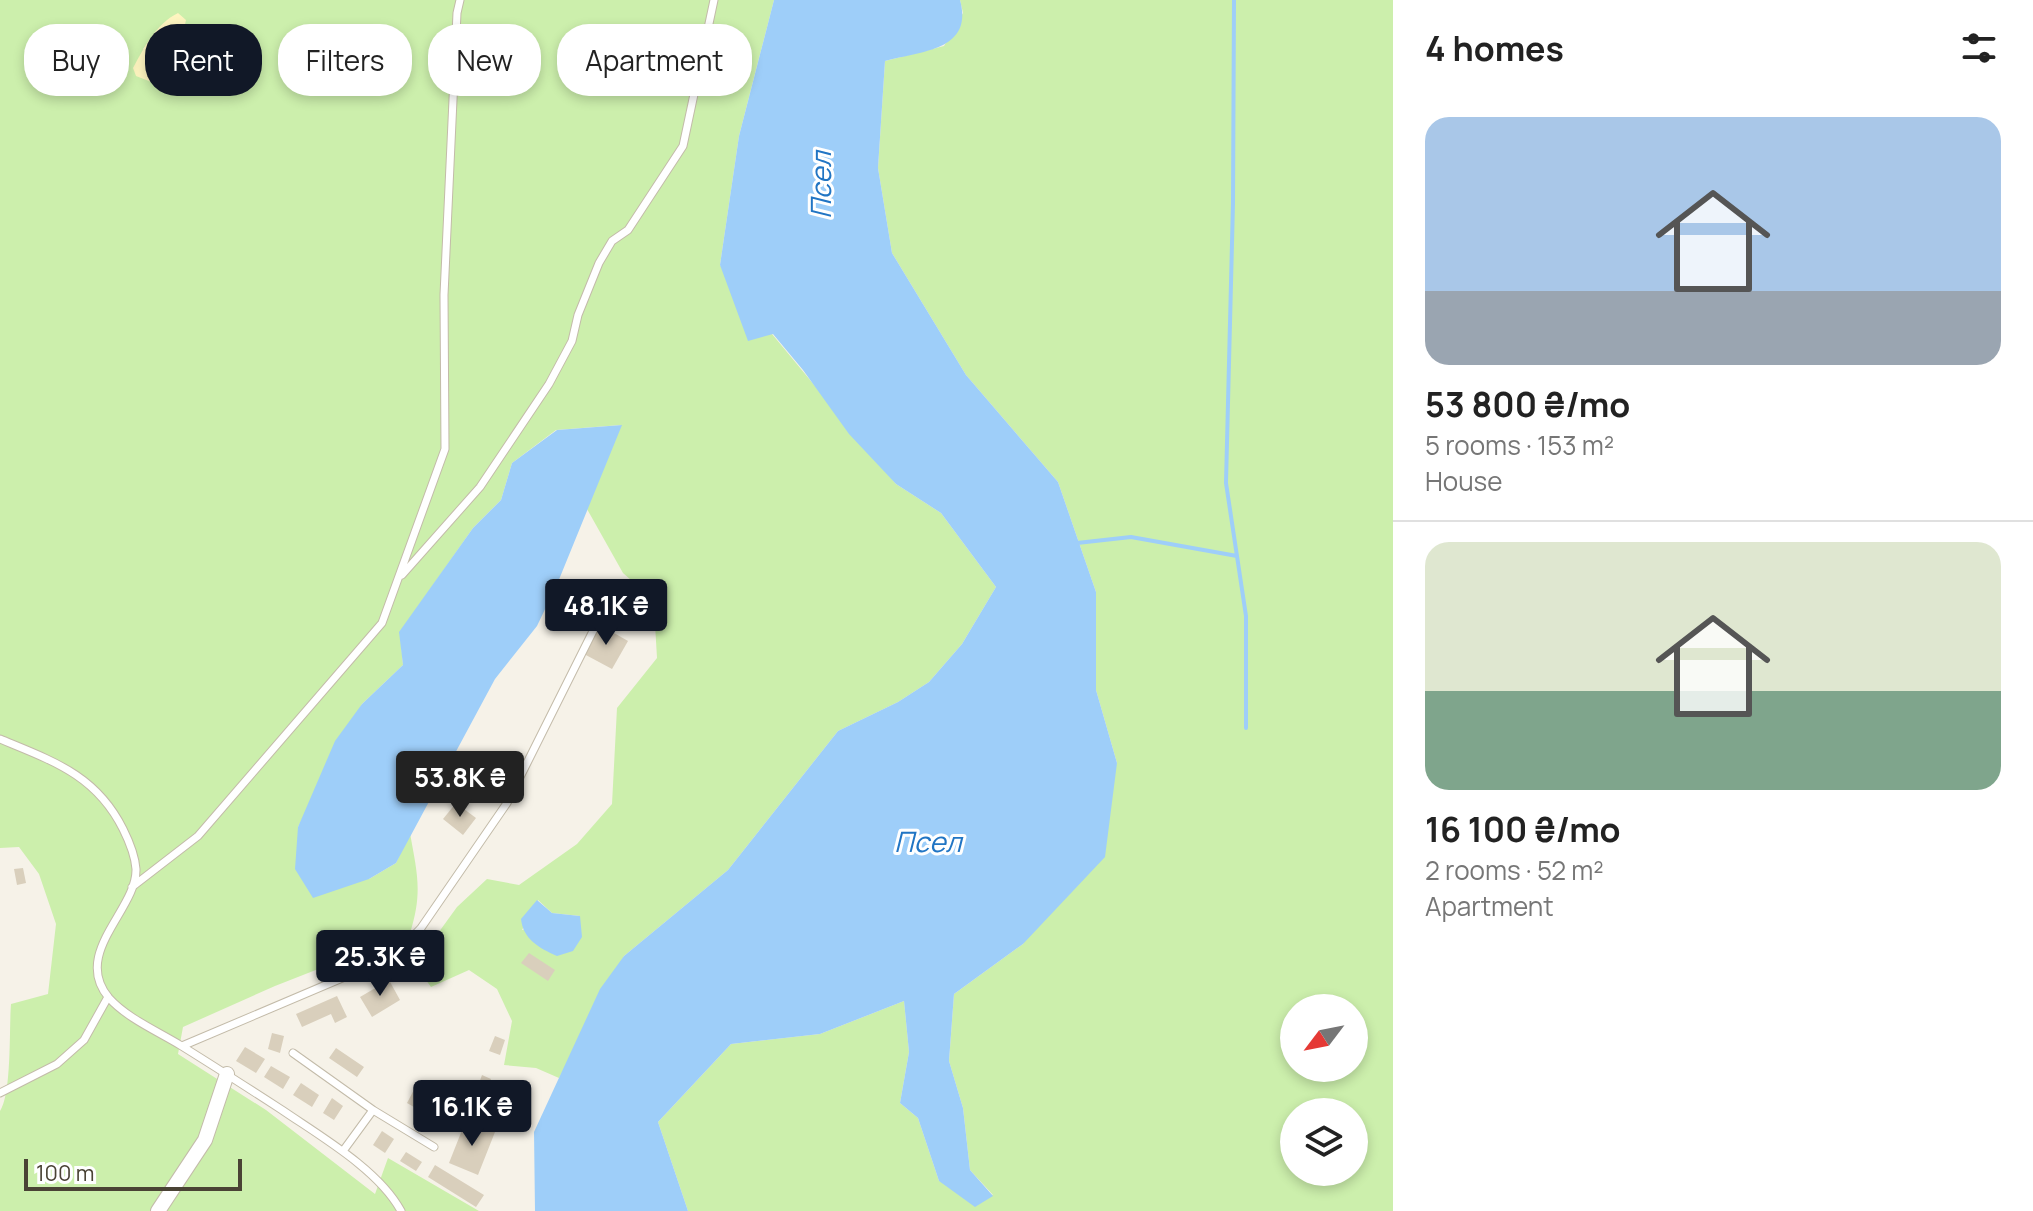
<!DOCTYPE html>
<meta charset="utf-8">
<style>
:root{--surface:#fff;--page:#f6f6f6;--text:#222;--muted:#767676;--line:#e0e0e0;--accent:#111827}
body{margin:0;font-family:Manrope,sans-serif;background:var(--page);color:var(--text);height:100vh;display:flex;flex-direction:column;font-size:30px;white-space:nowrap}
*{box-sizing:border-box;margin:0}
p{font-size:26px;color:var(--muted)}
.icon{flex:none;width:44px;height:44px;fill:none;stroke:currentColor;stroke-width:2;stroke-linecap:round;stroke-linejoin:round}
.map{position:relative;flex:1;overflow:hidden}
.sheet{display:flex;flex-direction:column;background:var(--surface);width:640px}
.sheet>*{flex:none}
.top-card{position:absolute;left:24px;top:24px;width:760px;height:72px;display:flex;gap:16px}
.needle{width:52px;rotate:238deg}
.controls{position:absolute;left:1280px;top:994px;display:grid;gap:16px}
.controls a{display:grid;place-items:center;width:88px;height:88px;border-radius:50%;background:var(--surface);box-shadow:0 4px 12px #0003;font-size:40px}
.scale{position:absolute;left:24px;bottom:20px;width:218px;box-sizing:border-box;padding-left:8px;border:4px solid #4a4335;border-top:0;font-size:22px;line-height:28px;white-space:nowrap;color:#4a4335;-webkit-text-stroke:6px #fff;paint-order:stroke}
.price{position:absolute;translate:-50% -68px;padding:0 18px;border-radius:8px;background:var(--accent);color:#fff;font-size:26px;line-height:52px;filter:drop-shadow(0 2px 4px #0008)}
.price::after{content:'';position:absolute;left:50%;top:48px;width:24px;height:18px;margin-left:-12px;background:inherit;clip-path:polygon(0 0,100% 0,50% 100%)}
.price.active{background:#222;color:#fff}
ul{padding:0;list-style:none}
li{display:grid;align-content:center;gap:16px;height:424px;padding:0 32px}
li+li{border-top:2px solid var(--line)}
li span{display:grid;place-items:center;height:248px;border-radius:24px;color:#555}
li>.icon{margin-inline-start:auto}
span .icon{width:144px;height:144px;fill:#fffc;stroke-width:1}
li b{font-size:34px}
h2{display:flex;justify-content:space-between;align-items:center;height:96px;padding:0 32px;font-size:34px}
.pill{padding:0 28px;border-radius:32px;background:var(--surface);box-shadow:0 4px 12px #0003;font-size:28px;line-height:72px}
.pill.active{background:var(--accent);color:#fff}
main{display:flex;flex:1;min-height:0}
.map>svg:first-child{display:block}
.green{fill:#ccefac;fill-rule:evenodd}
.sand{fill:#fef5c0}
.water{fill:#9ecef9}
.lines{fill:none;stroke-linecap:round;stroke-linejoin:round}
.stream{stroke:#9ecef9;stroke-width:4}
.building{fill:#d9cfbc}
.service-casing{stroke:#c3bba9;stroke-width:9}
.minor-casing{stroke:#c3bba9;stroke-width:16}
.service{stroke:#fff;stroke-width:7}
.minor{stroke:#fff;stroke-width:14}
.labels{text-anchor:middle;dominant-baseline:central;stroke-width:6;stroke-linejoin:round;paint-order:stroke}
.water-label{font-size:28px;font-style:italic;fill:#2175c4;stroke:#fff}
</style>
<main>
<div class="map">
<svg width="1393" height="1211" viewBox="0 0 1393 1211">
<rect width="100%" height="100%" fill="#f6f2e8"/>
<!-- green -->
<path class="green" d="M0 0H774L739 136 720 265 772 334 896 484 941 513 996 587 962 644 929 682 898 702 838 731 728 870 624 956 559 1078 536 1068 504 1065 512 1021 497 989 469 970 431 987 415 965 457 907 487 879 519 885 577 844 612 804 617 708 657 658 655 624 648 595 623 573 587 509 621 425 556 430 512 463 501 500 473 528 400 632 403 665 362 704 298 827 369 879 396 863 410 833C417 873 423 892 410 933L275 986 183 1027 178 1054 266 1110 375 1194 388 1158 479 1211H0V1111C12 1093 9 1028 11 1004L48 994 56 924 39 874 19 847 0 848ZM152 38 179 49 164 54 143 49ZM538 900 552 913 580 916 522 930Z
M960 0H1393V1211H688L658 1122 731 1044 820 1034 904 1001 909 1052 900 1103 918 1118 939 1181 993 1195 970 1170 963 1108 949 1061 954 994 1023 944 1117 763 1096 690V592L1058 482 966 375 892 253 878 168 885 61 944 46 963 13ZM1294 1008H1354V1068H1294ZM1294 1112H1354V1172H1294Z"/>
<!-- sand -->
<path class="sand" d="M178 13 186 20 179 50 164 54 166 71 164 81 154 83 136 76 133 68C145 46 156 24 178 13Z"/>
<!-- water -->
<path class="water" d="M774 0H960C974 51 920 51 885 61L878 168 892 253 966 375 1058 482 1096 592V690L1117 763 1105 857 1023 944 954 994 949 1061 963 1108 970 1170 993 1196 975 1207 939 1181 918 1118 900 1103 909 1052 904 1001 820 1034 731 1044 658 1122 688 1211H535L534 1132 600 989 624 956 728 870 838 731 898 702 929 682 962 644 996 587 941 513 896 484 849 434 803 370 773 334 748 341 720 265 739 136Z
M622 425 558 582 537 626 495 679 396 863 369 879 313 898 295 869 298 827 335 741 362 704 403 665 399 632 473 528 501 500 512 463 557 430Z
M537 900 552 913 580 916 582 937 573 951 557 956C539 948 523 939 521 919Z"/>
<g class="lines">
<!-- stream -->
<path class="stream" d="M1234 0 1233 203 1226 483 1246 616V728
M1077 543 1131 537 1237 556"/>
</g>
<!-- building -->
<path class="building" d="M600 625 628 641 612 669 584 654Z
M456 803 476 818 463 835 443 819Z
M23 868 26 883 17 885 14 869Z
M529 953 555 970 548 981 521 963Z
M389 980 400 1000 372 1017 360 997Z
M337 996 347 1017 335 1023 331 1014 302 1027 296 1014Z
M272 1033 284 1036 280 1053 268 1049Z
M495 1036 505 1040 500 1055 489 1051Z
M245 1047 265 1059 256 1073 236 1061Z
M336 1048 364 1067 357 1077 329 1058Z
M271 1066 290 1077 283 1089 264 1077Z
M482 1075 491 1079 487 1089 478 1086Z
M301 1083 319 1095 312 1107 293 1095Z
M417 1084 436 1095 426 1114 407 1103Z
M332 1098 343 1106 334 1120 323 1113Z
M473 1103 482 1107 477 1119 468 1116Z
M466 1120 495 1132 478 1175 449 1163Z
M382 1131 394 1139 385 1153 373 1145Z
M406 1152 422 1162 416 1171 400 1161Z
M435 1165 484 1195 476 1207 428 1177Z"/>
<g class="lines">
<defs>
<path id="service" d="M402 575 480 487 549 384 572 341 578 315 599 263 612 241 628 230 683 146 714 0
M0 739C53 761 96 775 123 829 129 841 135 856 136 869 137 910 71 953 109 998 127 1018 157 1031 180 1045 214 1066 248 1088 282 1110 320 1136 379 1170 401 1211
M132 887 198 836 382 623 445 449 444 295 457 13 460 0
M182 1046 394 956 421 928 507 803 609 599
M293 1053 373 1110
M0 1093 57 1064 84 1040 108 997
M343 1151 373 1110 434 1147"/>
<path id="minor" d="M158 1211 205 1140 227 1074"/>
</defs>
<!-- service casing -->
<use href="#service" class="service-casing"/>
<!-- minor casing -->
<use href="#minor" class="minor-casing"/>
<!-- service -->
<use href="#service" class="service"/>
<!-- minor -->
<use href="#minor" class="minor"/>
</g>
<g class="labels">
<!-- water labels -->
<g class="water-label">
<text transform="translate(820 185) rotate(-90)">Псел</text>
<text x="928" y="841">Псел</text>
</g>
</g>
</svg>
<div class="controls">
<a><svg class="needle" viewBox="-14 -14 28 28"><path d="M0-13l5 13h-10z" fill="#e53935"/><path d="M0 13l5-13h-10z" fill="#767676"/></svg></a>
<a><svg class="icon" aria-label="layers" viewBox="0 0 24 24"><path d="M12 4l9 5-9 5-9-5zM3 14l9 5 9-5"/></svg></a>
</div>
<div class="scale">100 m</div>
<b class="price" style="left:606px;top:647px">48.1K ₴</b>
<b class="price active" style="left:460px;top:819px">53.8K ₴</b>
<b class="price" style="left:380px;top:998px">25.3K ₴</b>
<b class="price" style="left:472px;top:1148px">16.1K ₴</b>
<div class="top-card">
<a class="pill">Buy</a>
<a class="pill active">Rent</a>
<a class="pill">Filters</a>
<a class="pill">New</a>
<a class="pill">Apartment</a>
</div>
</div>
<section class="sheet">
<h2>4 homes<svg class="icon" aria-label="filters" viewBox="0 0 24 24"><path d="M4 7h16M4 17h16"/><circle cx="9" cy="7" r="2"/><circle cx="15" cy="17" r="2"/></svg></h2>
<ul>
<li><span style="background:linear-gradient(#a9c7e8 70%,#9aa5b1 0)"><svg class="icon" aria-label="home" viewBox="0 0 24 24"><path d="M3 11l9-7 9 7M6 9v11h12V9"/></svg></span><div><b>53 800 ₴/mo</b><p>5 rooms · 153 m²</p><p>House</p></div></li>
<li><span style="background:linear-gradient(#dfe7d0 60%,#7fa58c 0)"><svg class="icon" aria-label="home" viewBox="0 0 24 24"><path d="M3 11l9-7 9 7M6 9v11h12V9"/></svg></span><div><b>16 100 ₴/mo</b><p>2 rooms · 52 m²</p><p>Apartment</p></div></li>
</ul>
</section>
</main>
